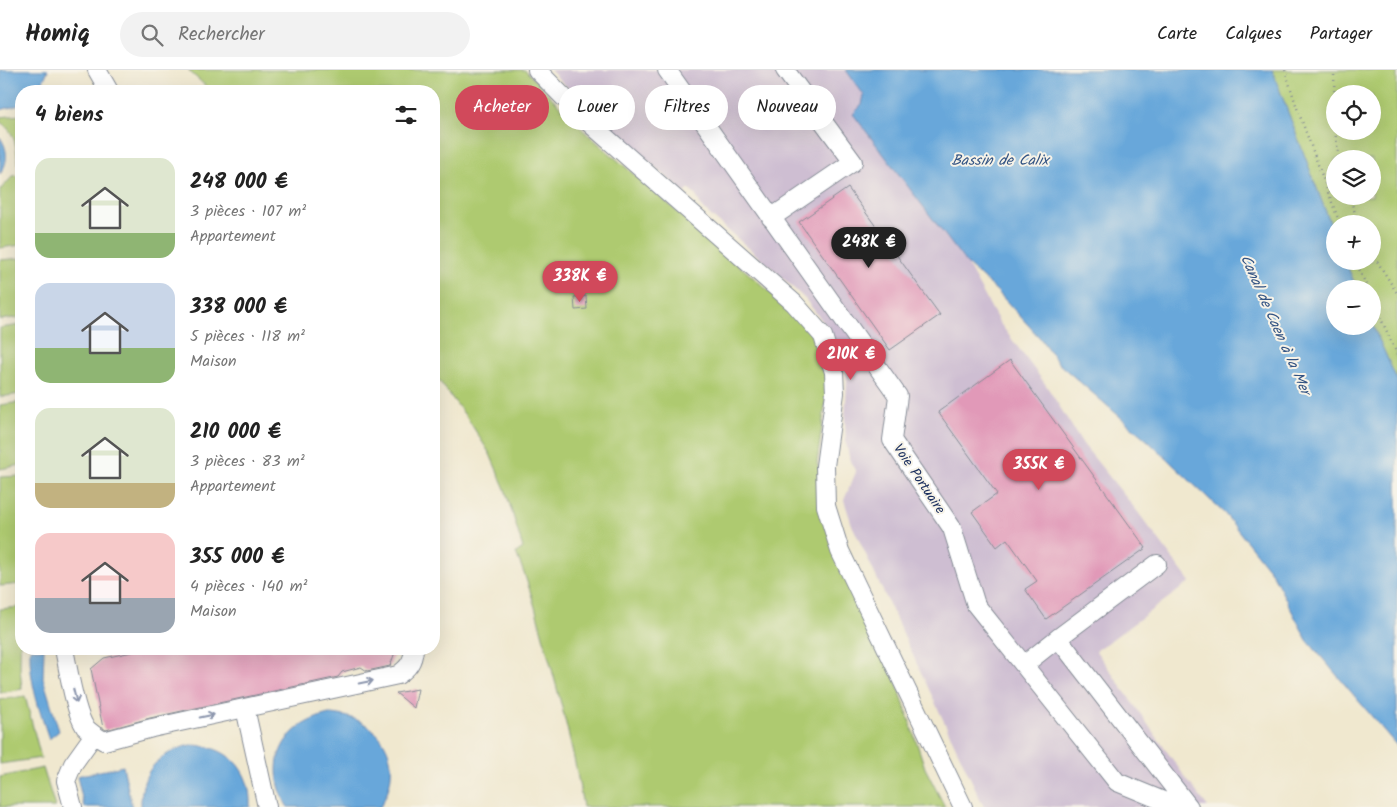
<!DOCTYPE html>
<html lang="fr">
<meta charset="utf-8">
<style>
:root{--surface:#fff;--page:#f2f2f2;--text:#222;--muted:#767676;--line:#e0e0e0;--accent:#d1495b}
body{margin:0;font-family:Kalam,sans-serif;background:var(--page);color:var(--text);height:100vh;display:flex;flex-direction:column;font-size:19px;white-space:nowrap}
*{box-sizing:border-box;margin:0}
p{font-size:16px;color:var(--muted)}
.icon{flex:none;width:28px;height:28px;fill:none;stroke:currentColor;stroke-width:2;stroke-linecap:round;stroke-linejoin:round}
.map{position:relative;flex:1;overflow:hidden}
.sheet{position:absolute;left:15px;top:15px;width:425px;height:570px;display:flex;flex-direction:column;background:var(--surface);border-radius:20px;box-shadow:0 5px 20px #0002}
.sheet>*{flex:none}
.top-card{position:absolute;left:455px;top:15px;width:475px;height:45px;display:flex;gap:10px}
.controls{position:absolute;left:1326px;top:15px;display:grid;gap:10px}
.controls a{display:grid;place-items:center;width:55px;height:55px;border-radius:50%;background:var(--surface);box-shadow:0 5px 20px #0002;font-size:25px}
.price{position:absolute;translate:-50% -42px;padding:0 11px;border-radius:18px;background:var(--accent);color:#fff;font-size:16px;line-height:32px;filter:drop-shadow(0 1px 2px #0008)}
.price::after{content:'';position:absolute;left:50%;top:30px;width:15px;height:11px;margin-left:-8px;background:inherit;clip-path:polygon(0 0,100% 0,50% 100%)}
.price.active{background:#222;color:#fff}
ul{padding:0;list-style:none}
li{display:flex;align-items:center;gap:15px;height:125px;padding:0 20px}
li span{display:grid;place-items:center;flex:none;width:140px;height:100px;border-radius:15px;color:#555}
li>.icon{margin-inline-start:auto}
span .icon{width:60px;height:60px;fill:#fffc;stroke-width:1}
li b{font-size:21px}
h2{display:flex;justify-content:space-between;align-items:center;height:60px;padding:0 20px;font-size:21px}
.chip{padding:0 18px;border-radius:22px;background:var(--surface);box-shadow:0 5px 20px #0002;font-size:18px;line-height:45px}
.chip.active{background:var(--accent);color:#fff}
header{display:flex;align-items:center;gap:30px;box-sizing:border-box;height:70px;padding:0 25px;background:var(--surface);border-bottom:1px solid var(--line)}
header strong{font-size:24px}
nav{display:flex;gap:28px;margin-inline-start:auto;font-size:18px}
.search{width:350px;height:45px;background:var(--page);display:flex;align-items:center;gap:12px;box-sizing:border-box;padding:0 18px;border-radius:28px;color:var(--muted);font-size:19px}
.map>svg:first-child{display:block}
.industrial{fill:#cebed2}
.green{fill:#aeca70;stroke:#647c67;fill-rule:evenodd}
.water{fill:#67a7da;stroke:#416b9c}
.building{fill:#e199b8}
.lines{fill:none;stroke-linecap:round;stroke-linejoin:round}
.minor-casing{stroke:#868c96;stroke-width:20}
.path{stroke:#868c96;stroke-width:2.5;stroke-dasharray:1 4;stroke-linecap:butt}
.minor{stroke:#fff;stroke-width:18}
.oneway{stroke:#8d97ae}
.labels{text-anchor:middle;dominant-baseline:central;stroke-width:4;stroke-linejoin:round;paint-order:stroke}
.street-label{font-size:14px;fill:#1b2f5e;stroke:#f7f3e8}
.water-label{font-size:15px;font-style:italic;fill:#325383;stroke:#f7f3e8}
</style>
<header>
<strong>Homiq</strong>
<div class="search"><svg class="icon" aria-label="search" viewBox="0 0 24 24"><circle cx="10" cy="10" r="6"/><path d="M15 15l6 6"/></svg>Rechercher</div>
<nav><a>Carte</a><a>Calques</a><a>Partager</a></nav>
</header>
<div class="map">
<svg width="1397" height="737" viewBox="0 0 1397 737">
<rect width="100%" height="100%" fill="#f7f3e8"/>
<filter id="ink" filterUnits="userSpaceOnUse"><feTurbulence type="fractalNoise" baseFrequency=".02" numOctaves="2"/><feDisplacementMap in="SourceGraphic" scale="10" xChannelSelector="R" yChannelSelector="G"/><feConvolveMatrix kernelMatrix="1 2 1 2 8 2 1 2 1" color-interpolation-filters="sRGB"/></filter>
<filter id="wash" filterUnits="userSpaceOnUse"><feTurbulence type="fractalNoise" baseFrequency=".0096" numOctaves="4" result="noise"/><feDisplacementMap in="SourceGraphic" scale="20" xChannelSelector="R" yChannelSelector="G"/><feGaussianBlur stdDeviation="1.12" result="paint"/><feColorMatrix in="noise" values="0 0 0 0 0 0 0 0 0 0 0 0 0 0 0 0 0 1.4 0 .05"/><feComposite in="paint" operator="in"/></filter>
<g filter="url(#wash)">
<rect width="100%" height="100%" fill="#f0e8cf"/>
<!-- industrial -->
<path class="industrial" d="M550 0H846L864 25 862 35 853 44 967 194 999 252 1046 315 1083 374 1137 441 1190 512 1096 581 1185 707 1208 737H984L852 455 844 430 856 402 850 391 846 373 845 350 847 311 841 283 828 258 805 229 773 199 703 139 696 126 689 119 685 123 593 43Z"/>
<!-- green -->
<path class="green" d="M188 0H525L584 61 786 236 809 261 818 278 828 313 817 393 899 619 925 698 945 737H583C575 684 561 633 547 581 538 548 530 515 516 483L523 478 505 419 490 384 468 349 434 304V21H211Z
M1272 0H1397V310L1373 256 1372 219H1357L1345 191H1372V154H1335V166ZM1335 24H1372V61H1335ZM1335 89H1372V126H1335Z
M21 45V93L18 94C16 77 16 62 0 52V47Z
M21 105V175L0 178V120L13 106Z
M21 188V247L0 250V190Z
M21 255 20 324 0 327V258Z
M21 332V395L0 399V335Z
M21 406V514L0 516V407Z
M21 537 20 598 22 619 0 623V539Z
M25 626 41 688 0 694V630Z
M43 698 55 737H0V707Z"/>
<!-- water -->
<path class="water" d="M0 0H48L41 16 46 17 47 21H21V33L16 36 0 40Z
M846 0H1272L1335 166V191H1345L1357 219H1335V256H1373L1397 310V676L1307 570 1272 503 1225 444 1148 371 1058 293 1040 268 997 221 967 194 853 44 862 35 864 25Z
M0 67C8 79 9 92 0 104Z
M30 579H44L43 608 59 661 49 669C39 639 29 611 30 579Z
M329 644C381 646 408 691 380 737H288L287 736C264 693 282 655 329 644Z
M190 675C227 675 252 699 250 737H141C140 702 157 684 190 675Z
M123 696 132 737H84L77 706Z"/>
<g id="blocks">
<!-- building -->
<path class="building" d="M848 118 940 245 890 280 799 152Z
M586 226 587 239 575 240 574 227Z
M1010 290 1146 478 1046 549 1025 519 1037 511 1007 469 997 477 972 442 997 424 938 342Z
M146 579H393L394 585 390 596 367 601 361 597 342 602 338 607 150 648 106 660 103 658 91 599 104 588Z
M418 619 414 638 396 623Z"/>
</g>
</g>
<g filter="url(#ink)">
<use href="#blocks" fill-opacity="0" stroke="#868c96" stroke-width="1"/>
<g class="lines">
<defs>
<path id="minor" d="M97 0 109 21
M537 0 586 50 794 233 823 266 834 302 835 323 825 396 826 436 840 481 963 737
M667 0 898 326 892 370 952 458 976 535 1117 712 1178 737
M771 148 853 92 785 0
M1157 494 1058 568 1189 737
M65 579V584C69 603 75 642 85 657 91 663 97 667 104 671L152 658 398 605C408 598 413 592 414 579
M1024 595 1058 568
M245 638 267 737
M73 737 66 711 73 694 93 666"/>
</defs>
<!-- minor casing -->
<use href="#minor" class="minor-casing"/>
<!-- path -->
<path class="path" d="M1285 0 1297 38 1340 154
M1334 0 1335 57
M1335 61 1339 89
M1349 126 1359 154
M1372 183 1397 223
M1355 191 1368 219
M1372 229 1397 284"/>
<!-- minor -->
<use href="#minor" class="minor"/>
</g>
<!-- one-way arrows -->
<defs><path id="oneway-shaft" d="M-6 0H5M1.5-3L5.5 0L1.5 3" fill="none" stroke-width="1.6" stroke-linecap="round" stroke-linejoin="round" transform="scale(1.25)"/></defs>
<g class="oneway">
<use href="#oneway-shaft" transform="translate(366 612) rotate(-12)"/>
<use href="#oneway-shaft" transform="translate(75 626) rotate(76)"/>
<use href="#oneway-shaft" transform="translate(207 646) rotate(-12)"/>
</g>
</g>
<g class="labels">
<!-- street labels -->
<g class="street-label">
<text transform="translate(919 409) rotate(56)">Voie Portuaire</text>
</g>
<!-- water labels -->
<g class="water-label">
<text x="1000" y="91">Bassin de Calix</text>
<text transform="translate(1275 255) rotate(66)">Canal de Caen à la Mer</text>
</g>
</g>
</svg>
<div class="controls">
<a><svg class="icon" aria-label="locate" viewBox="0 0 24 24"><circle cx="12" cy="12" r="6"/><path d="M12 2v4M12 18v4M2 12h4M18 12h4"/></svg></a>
<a><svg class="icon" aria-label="layers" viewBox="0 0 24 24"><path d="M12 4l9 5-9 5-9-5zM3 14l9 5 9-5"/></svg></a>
<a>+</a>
<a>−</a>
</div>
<b class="price active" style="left:869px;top:199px">248K €</b>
<b class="price" style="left:580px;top:233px">338K €</b>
<b class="price" style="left:851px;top:311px">210K €</b>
<b class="price" style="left:1039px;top:421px">355K €</b>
<div class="top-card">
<a class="chip active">Acheter</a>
<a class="chip">Louer</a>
<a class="chip">Filtres</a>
<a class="chip">Nouveau</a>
</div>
<section class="sheet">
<h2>4 biens<svg class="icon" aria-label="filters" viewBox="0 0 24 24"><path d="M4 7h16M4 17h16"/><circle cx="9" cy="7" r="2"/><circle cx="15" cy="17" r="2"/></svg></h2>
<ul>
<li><span style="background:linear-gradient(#dfe7d0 75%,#8fb573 0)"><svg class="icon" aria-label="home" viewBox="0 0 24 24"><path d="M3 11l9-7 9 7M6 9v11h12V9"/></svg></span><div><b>248 000 €</b><p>3 pièces · 107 m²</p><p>Appartement</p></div></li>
<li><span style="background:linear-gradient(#c9d6e8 65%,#8fb573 0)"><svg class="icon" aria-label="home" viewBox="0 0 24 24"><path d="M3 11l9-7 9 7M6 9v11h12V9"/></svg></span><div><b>338 000 €</b><p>5 pièces · 118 m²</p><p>Maison</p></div></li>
<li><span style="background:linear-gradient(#dfe7d0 75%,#c2b280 0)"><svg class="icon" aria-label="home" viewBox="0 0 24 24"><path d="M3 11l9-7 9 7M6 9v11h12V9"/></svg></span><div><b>210 000 €</b><p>3 pièces · 83 m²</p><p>Appartement</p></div></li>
<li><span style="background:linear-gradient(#f6c9c9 65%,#9aa5b1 0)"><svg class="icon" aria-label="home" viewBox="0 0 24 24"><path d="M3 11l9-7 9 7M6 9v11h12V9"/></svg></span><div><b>355 000 €</b><p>4 pièces · 140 m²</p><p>Maison</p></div></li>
</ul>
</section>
</div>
